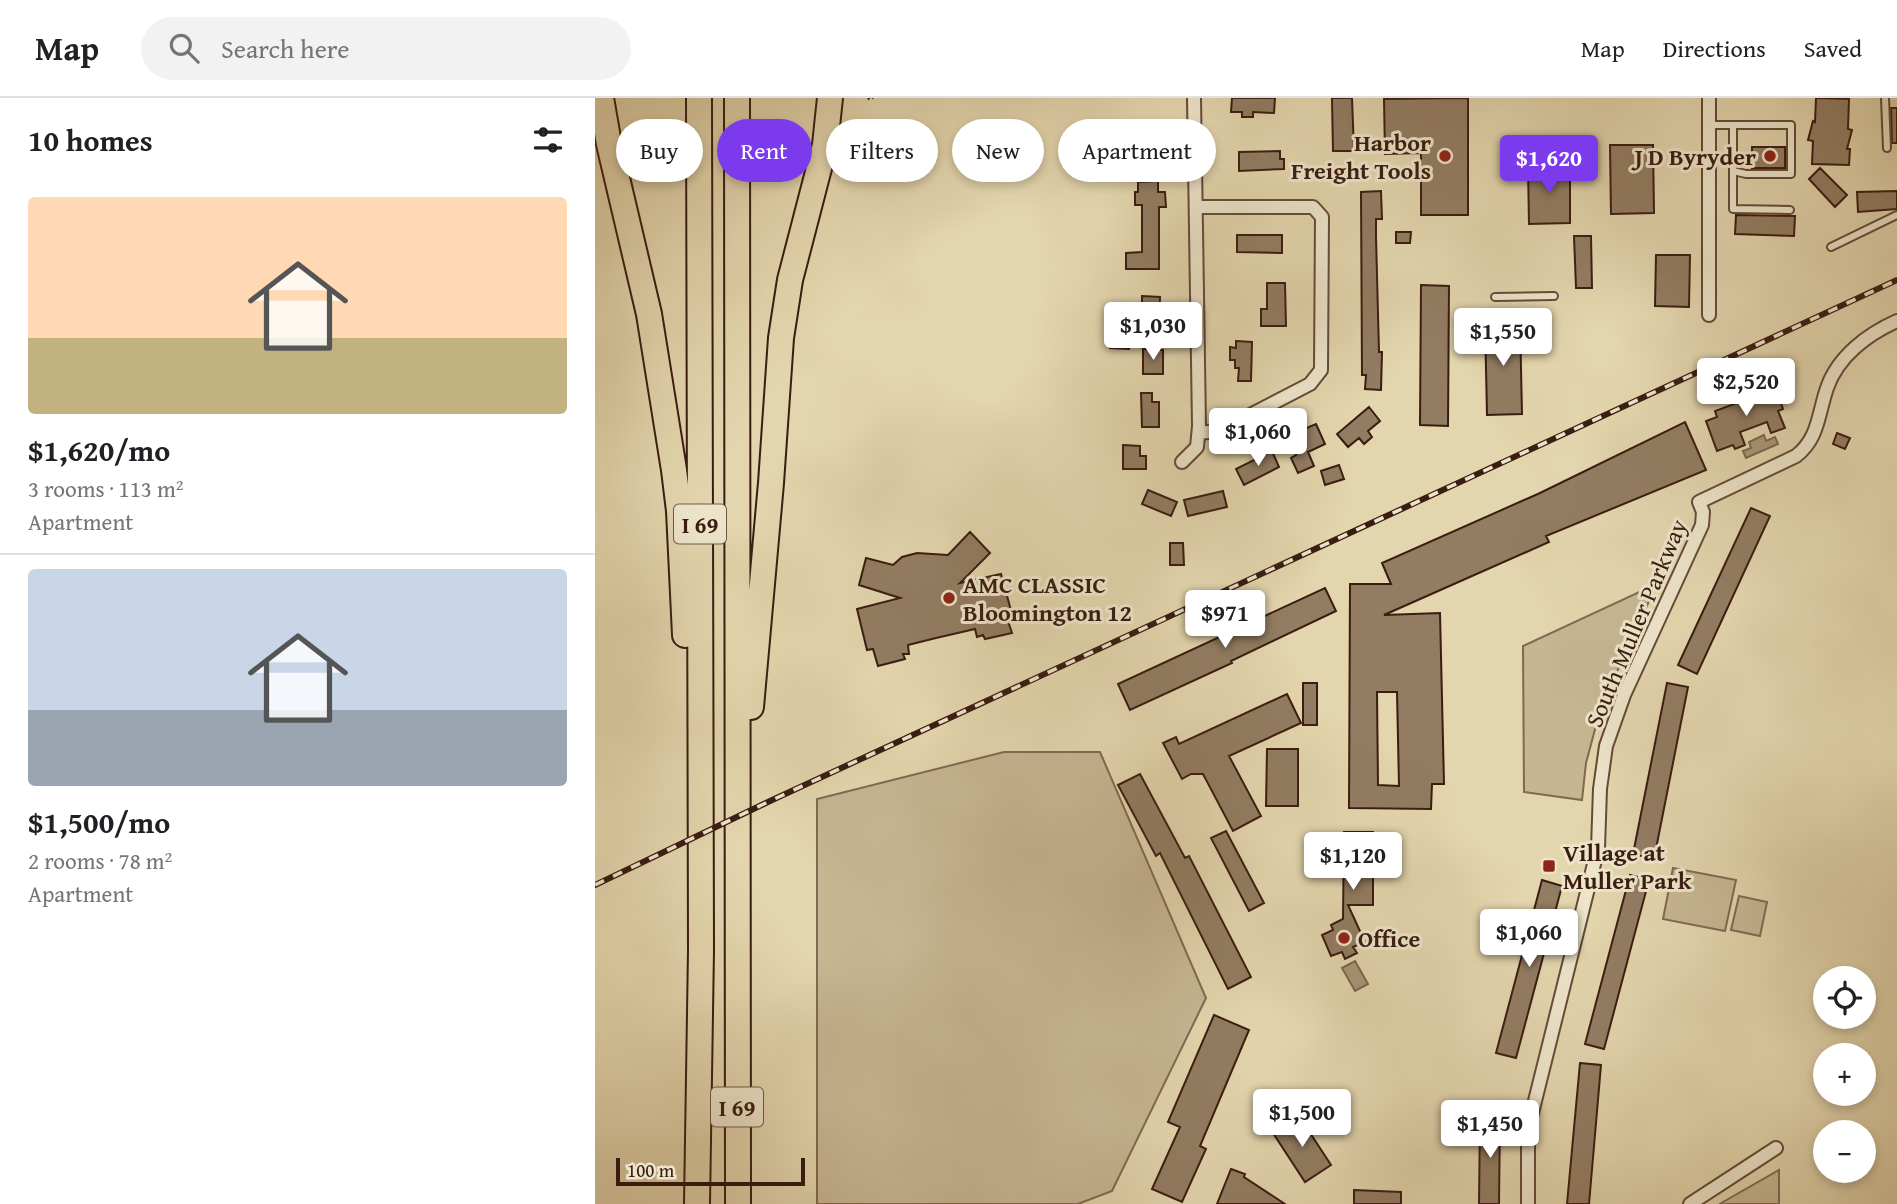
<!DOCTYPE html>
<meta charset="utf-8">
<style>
:root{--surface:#fff;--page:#f2f2f2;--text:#202124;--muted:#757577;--line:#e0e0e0;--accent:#7c3aed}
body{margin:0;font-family:"Gentium Book Plus",serif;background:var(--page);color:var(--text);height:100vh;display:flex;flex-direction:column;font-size:26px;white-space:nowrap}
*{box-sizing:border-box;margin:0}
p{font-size:23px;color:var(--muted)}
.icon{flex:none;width:38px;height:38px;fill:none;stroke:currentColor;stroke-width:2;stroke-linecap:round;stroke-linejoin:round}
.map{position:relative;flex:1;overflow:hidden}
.side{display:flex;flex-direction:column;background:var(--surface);width:595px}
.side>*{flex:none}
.banner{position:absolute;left:21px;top:21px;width:665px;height:63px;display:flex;gap:14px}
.fabs{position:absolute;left:1218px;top:868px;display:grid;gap:14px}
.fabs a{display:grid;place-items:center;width:63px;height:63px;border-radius:50%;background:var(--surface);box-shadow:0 4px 10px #0003;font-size:35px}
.scale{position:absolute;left:21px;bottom:18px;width:189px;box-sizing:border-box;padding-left:7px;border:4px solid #3a1c11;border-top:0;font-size:19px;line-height:24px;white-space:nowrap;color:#3a1c11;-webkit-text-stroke:5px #ede4ca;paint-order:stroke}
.price{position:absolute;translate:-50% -60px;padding:0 16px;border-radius:7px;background:#fff;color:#222;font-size:23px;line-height:46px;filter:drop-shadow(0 2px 4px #0008)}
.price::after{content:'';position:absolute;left:50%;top:42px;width:21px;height:16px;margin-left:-10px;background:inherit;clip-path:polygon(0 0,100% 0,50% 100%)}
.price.on{background:var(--accent);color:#fff}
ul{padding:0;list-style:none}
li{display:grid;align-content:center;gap:14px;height:371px;padding:0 28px}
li+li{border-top:2px solid var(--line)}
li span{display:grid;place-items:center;height:217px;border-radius:7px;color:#555}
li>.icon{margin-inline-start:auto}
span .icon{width:126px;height:126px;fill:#fffc;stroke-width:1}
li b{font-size:30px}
h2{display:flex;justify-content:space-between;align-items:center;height:84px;padding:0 28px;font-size:30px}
.pill{padding:0 24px;border-radius:32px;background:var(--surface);box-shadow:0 4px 10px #0003;font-size:24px;line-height:63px}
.pill.on{background:var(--accent);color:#fff}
header{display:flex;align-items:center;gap:42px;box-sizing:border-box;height:98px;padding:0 35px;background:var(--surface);border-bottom:2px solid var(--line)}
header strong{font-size:33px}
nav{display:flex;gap:38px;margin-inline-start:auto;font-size:24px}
.search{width:490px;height:63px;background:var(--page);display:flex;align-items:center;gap:18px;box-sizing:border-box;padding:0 24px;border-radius:38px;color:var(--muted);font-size:26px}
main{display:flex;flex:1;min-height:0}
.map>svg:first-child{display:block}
.green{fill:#c6b692;stroke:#806952;stroke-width:2}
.water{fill:#aa9678;stroke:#7d654f;stroke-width:2}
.building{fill:#927c62;stroke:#3a1c11;stroke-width:2;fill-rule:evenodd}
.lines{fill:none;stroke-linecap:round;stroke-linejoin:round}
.service-casing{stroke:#644a38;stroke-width:10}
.minor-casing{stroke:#644a38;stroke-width:16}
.motorway-casing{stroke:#3a1c11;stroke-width:28}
.path{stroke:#3a1c11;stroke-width:2.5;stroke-dasharray:2 3.5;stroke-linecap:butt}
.service{stroke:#ede4ca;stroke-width:6}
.minor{stroke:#ede4ca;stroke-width:12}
.motorway{stroke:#e3d5ad;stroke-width:24}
.rail-casing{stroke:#3a1c11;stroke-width:6}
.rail{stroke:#ede4ca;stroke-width:3.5;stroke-dasharray:10;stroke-linecap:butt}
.poi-dot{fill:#8f2418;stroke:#ede4ca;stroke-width:2.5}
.labels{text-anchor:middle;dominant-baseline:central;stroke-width:6;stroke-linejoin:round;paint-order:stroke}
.shield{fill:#ede4ca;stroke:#705848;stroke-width:2}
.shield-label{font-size:23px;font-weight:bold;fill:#3a1c11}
.poi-label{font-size:24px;font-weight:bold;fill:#3a1c11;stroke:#ede4ca;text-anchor:start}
.street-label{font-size:24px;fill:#3a1c11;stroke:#ede4ca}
</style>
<header>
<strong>Map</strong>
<div class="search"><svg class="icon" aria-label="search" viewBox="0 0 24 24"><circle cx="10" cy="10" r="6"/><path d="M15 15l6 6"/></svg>Search here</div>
<nav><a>Map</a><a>Directions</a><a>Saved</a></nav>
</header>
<main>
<section class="side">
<h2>10 homes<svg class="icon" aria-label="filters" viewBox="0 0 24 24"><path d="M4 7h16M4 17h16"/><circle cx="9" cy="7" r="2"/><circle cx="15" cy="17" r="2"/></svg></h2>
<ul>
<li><span style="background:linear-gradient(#ffd9b3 65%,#c2b280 0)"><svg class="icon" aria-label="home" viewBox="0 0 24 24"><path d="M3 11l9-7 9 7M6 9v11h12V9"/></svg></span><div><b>$1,620/mo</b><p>3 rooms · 113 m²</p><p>Apartment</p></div></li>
<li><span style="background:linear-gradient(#c9d6e8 65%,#9aa5b1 0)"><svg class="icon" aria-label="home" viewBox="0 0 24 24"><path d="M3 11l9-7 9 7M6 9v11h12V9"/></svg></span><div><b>$1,500/mo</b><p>2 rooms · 78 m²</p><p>Apartment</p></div></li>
</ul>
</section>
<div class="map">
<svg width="1302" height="1106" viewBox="0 0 1302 1106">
<rect width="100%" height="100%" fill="#e3d5ad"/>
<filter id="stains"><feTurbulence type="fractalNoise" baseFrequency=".00286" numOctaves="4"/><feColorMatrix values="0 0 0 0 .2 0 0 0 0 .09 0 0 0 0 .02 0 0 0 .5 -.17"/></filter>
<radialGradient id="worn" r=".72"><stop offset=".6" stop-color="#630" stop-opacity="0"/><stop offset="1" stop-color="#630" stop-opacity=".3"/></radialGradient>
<!-- green -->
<path class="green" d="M1055 489 1060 490 1006 609 991 665 987 702 929 694 928 548Z
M409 654H505L611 900 517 1093 483 1106H222V701Z
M1078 770 1141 782 1130 833 1068 821Z
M1144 798 1172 804 1165 838 1136 832Z
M1184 1072V1106H1125L1128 1104Z"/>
<!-- water -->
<path class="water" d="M1169 337 1171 343 1180 339 1183 346 1151 360 1148 353 1156 350 1154 344Z
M760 863 773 886 760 893 747 870Z"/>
<!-- building -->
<path class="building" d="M637 0H680L679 15 658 14V19H647V14H636Z
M737 0H757L759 53H738Z
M873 0V117H826V55L790 56 789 1Z
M1221 0 1254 1 1253 31 1257 32 1252 51H1255L1254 67 1217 66 1218 43 1213 42 1218 23 1220 24Z
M1296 10H1302V45H1297Z
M533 39H564V63H549V53H534Z
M1015 47H1058L1059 115 1016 116Z
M1157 49H1190V70H1157Z
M685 53V61H689V71L644 73V54Z
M975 68V125L934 126 933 69Z
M1225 70 1252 97 1240 109 1214 81Z
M563 83V94H570L571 109H564V171H531V155L547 154V107H540V94H543V84Z
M786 93 787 121H781V139L784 254H787L786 292 770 291 771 277H767L766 94Z
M1302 93V111L1263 114 1262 94Z
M1141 117 1200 118 1199 138 1140 136Z
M801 134H816L815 145H801Z
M642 137H687V155L642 154Z
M979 138H996L997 190H981Z
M1061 157H1095L1094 209 1060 208Z
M672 185H690L691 228H666V211H672Z
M826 187 854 188 853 328 825 327Z
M547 198 565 199 564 230 534 229V218H547Z
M890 224H925L927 316 892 317Z
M516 235H534V251L515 250Z
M641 243 657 244 656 283H643L644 270H640V262H635V249L641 250Z
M548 251 568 252V276H548Z
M1179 286 1188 311 1183 313 1190 330 1176 335 1172 324 1145 334 1150 347 1140 351 1138 347 1122 353 1111 323 1122 319 1120 313 1158 299 1156 295Z
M546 295H557V304H564V329H547Z
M774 309 785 323 773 333 777 339 769 346 764 340 753 349 742 336Z
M1090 324 1111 372 951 438 954 444 789 517 845 515 849 686H837L836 711 754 710 755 486H796L787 465 945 395ZM782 594H802L804 688 783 687Z
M721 326 730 346 713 354 719 368 703 375 696 360 701 357 695 344 711 337 709 331Z
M1242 335 1255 340 1250 351 1238 346Z
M528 347 545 348V358H551V371H528Z
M677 353 684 369 649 387 641 371Z
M744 367 749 381 730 387 726 373Z
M553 392 582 404 576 418 547 406Z
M628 393 632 409 593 418 589 402Z
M1156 410 1175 418 1102 576 1083 567Z
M375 434 395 455 365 485 406 476 417 516 411 517 417 535 390 541 388 537 382 539 380 531 341 540 313 547 314 556H308L310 561 283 568 278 551 272 552 262 511 305 500 264 487 271 460 298 467 307 459 322 455 353 457Z
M575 445H588L589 467H575Z
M730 490 741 513 636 563 637 565 535 612 523 586Z
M708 585H722V627H708Z
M1072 585 1093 589 1059 761 1038 756Z
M692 596 706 625 634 658 666 718 638 733 608 676H596L587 681 568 645 581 639 584 646Z
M672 651H703V708H671Z
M545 676 590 760 594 758 656 879 633 891 565 755 561 758 523 687Z
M631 733 669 805 654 813 616 740Z
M749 734H778V807H753L770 844 758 849 762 855 750 861 747 854 736 858 727 837 738 832 736 827 748 821Z
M1035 777 1054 782 1009 951 990 946Z
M947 782 967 788 921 960 901 955Z
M619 917 654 932 605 1048 611 1051 587 1104 557 1091 585 1029 573 1024Z
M985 965 1006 967 994 1106H972Z
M704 1018 736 1067 710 1084 678 1035Z
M885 1018H905L904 1106H884Z
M636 1071 650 1076 649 1079 690 1106H622Z
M759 1092 806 1094V1106H759Z"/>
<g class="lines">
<defs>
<path id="service" d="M1290 0 1292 50
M1114 27H1196V76H1151L1138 73V111L1195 112
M1138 73V27
M1236 149 1302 117
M900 199 959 198"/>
<path id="minor" d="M603 109H718L727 119 726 272 715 286 632 329 622 333 604 335
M1114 217V0
M587 364 602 349 604 328 599 0
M933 1106V1042L936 1019 1003 750 1005 691 1011 648 1029 597 1107 427 1108 414 1104 404 1201 358C1224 340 1223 316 1232 290 1243 258 1273 236 1302 223
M1095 1106 1181 1050"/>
<path id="motorway" d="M6 0 14 46 54 216 79 372 84 413 90 537
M142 0 143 1106
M156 609 176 385 186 240 195 182 230 47 235 0
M102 1106 106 852 104 0"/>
</defs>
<!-- service casing -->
<use href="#service" class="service-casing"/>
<!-- minor casing -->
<use href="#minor" class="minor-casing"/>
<!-- motorway casing -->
<use href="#motorway" class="motorway-casing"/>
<!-- path -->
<path class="path" d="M273 0 275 2 278 0"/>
<!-- service -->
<use href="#service" class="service"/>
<!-- minor -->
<use href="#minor" class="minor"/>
<!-- motorway -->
<use href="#motorway" class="motorway"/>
<defs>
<path id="rail" d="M0 787 175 703 1302 182"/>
</defs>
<!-- rail casing -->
<use href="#rail" class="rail-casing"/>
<!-- rail -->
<use href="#rail" class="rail"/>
</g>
<!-- markers -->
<g class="poi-dot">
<circle cx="850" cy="58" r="7"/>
<circle cx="1175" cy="58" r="7"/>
<circle cx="354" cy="500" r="7"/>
<rect x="947" y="761" width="14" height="14" rx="3.5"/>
<circle cx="749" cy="840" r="7"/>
</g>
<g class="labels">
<!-- shield labels -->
<g class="shield">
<rect x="79" y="406.5" width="52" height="39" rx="5"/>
<rect x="116" y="989.5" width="52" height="39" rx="5"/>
</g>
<g class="shield-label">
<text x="105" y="426">I 69</text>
<text x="142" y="1009">I 69</text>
</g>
<!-- poi labels -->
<g class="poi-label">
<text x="836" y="44" text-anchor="end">Harbor<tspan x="836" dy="28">Freight Tools</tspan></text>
<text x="1161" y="58" text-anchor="end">J D Byryder</text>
<text x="368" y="486">AMC CLASSIC<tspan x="368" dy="28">Bloomington 12</tspan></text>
<text x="968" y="754">Village at<tspan x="968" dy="28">Muller Park</tspan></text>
<text x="763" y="840">Office</text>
</g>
<!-- street labels -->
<g class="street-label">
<text transform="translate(1041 525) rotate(-67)">South Muller Parkway</text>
</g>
</g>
<rect width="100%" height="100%" filter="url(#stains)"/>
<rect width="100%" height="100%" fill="url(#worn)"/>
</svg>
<div class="fabs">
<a><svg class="icon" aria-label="locate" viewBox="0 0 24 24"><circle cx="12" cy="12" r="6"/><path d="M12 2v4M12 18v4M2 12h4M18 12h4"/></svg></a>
<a>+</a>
<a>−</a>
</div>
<div class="scale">100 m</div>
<b class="price on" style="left:954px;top:97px">$1,620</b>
<b class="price" style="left:558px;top:264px">$1,030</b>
<b class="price" style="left:908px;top:270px">$1,550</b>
<b class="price" style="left:1151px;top:320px">$2,520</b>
<b class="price" style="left:663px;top:370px">$1,060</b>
<b class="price" style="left:630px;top:552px">$971</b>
<b class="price" style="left:758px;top:794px">$1,120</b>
<b class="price" style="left:934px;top:871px">$1,060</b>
<b class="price" style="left:707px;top:1051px">$1,500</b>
<b class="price" style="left:895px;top:1062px">$1,450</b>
<div class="banner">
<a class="pill">Buy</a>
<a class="pill on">Rent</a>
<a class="pill">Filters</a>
<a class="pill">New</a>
<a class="pill">Apartment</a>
</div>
</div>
</main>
